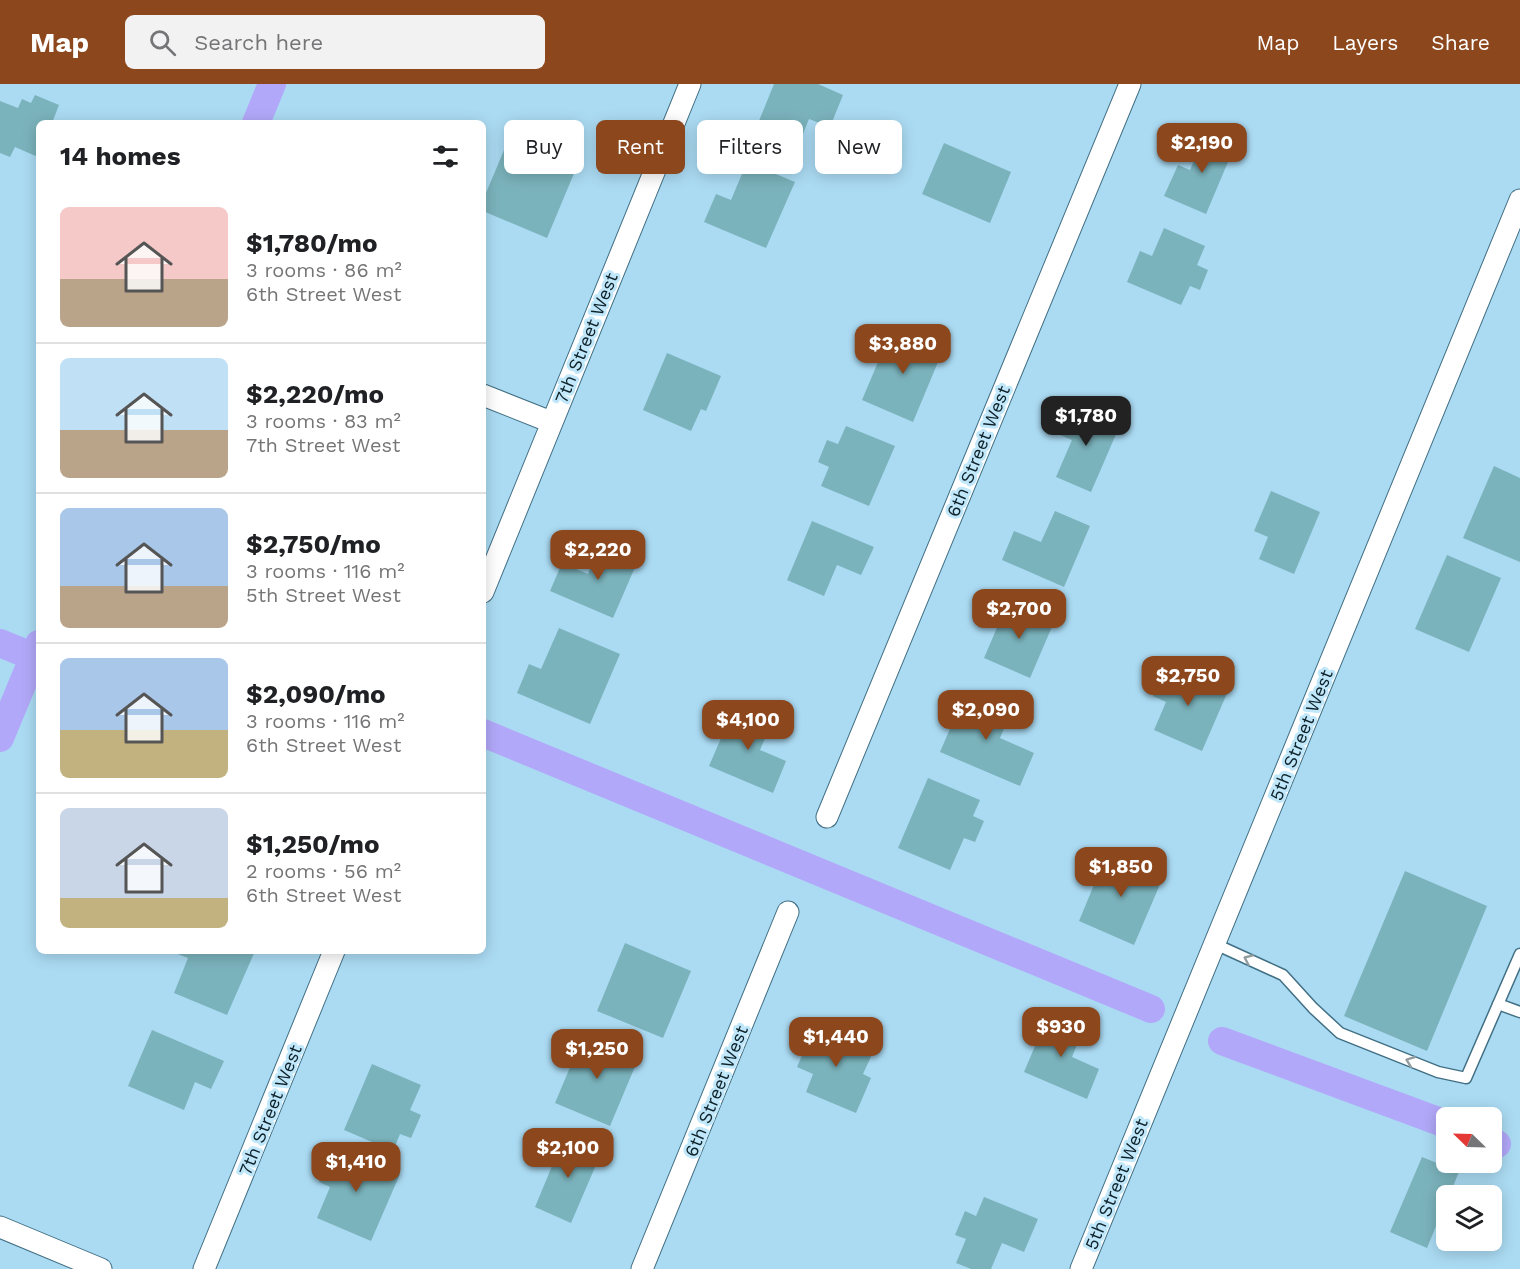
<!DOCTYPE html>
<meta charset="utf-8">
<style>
:root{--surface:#fff;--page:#f2f2f2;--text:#202124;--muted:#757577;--line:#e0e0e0;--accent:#8c471d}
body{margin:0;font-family:"Work Sans",sans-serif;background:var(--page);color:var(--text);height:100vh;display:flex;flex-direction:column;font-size:22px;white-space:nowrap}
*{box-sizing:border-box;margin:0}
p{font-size:20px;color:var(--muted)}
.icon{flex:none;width:33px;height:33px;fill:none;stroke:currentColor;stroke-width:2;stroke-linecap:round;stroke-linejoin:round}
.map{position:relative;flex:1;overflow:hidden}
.side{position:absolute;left:36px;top:36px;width:450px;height:834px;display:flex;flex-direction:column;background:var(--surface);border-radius:9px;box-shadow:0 3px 15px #0003}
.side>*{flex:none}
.top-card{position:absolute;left:504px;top:36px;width:570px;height:54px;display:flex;gap:12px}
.needle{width:39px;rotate:293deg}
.buttons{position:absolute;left:1436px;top:1023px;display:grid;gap:12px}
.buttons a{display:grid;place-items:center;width:66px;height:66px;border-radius:9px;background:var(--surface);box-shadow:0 3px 15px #0003;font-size:30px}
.price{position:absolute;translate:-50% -51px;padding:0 14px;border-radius:12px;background:var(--accent);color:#fff;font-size:20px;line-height:39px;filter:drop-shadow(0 2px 3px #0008)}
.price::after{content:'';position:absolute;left:50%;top:36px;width:18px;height:14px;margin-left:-9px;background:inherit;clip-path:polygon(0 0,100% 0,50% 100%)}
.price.active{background:#222;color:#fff}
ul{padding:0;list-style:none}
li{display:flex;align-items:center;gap:18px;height:150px;padding:0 24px}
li+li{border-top:2px solid var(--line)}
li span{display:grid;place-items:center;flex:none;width:168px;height:120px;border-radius:9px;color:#555}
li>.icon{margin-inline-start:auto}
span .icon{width:72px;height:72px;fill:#fffc;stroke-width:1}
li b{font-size:26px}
h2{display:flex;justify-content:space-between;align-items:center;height:72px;padding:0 24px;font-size:26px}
.pill{padding:0 21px;border-radius:9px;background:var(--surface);box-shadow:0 3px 15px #0003;font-size:21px;line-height:54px}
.pill.active{background:var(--accent);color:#fff}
header{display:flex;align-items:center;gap:36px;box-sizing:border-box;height:84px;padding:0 30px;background:var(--accent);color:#fff}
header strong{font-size:28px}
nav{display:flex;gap:33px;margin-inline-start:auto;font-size:21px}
.search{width:420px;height:54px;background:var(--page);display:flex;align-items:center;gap:15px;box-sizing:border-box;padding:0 21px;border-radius:9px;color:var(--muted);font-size:22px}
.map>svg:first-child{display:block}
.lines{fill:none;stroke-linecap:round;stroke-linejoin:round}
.canal{stroke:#b2a8f9;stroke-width:28}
.building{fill:#7bb3bc}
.lane-casing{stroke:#416f83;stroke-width:13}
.street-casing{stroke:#416f83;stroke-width:23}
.lane{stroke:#fff;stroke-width:10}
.street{stroke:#fff;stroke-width:21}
.oneway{stroke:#939c9f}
.labels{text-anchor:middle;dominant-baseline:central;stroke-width:6;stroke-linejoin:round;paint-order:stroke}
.street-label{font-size:18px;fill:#0e222a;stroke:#c0e7fa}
</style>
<header>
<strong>Map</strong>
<div class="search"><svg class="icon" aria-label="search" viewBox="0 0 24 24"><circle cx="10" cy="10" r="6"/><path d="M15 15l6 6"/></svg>Search here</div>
<nav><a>Map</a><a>Layers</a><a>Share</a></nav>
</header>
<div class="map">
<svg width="1520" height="1185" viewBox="0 0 1520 1185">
<rect width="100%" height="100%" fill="#abdbf3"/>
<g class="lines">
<!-- canal -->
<path class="canal" d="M256 39 272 0
M0 559 34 573
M483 649 1151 925
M0 654 39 560
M1222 957 1446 1040
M1491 1057 1497 1060"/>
</g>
<!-- building -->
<path class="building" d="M774 0H818L843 11 830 43 809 35 796 67 754 49Z
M35 11 59 21 52 39H39L38 73 15 63 10 73 0 69V17L18 24 22 15 31 19Z
M1207 46 1236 59 1206 130 1164 112 1178 81 1190 86Z
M507 59 575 87 547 154 483 127V116Z
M944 59 1011 88 990 139 922 110Z
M747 78 795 98 766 164 704 138 716 110 731 116Z
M1164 144 1205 162 1197 181 1208 186 1200 206 1190 202 1181 221 1127 198 1140 167 1152 172Z
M892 245 943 266 913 338 862 316Z
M667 269 721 292 706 327 701 325 691 347 643 326Z
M1071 321 1120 341 1091 408 1056 393 1072 356 1058 350Z
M846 342 895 362 869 422 821 402 829 383 818 378 827 356 838 360Z
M1494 382 1520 394V478L1463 454Z
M1271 407 1320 428 1294 490 1259 475 1268 453 1254 447Z
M1055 427 1090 442 1064 503 1002 476 1014 447 1041 458Z
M812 437 874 463 861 491 837 481 824 512 787 496Z
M601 458 639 474 613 534 550 507 562 479 588 490Z
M1447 471 1501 494 1469 568 1415 545Z
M1008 518 1054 538 1030 594 984 574Z
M559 544 620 570 590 640 517 609 529 580 541 585Z
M1166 581 1228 607 1202 667 1154 646 1166 618 1153 612Z
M966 608 1011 628 1000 654 1034 669 1020 702 940 668Z
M735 622 772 638 760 666 786 677 773 709 709 682Z
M928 694 980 716 973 732 984 737 975 758 964 754 950 786 898 764Z
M1108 767 1164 791 1134 861 1079 837Z
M1405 787 1487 822 1427 967 1344 932Z
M625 859 691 887 663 954 597 927Z
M176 867H255L227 931 174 909 188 874 175 869Z
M1049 929 1084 944 1072 973 1099 985 1087 1015 1024 988Z
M815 941 874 966 863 990 871 994 856 1029 806 1008 813 990 797 983Z
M152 946 224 977 211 1005 195 998 184 1026 128 1002Z
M584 950 639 973 610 1042 555 1019Z
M372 980 421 1001 410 1026 421 1031 411 1054 400 1050 393 1067 344 1046Z
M565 1051 602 1067 571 1139 535 1123Z
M334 1062 400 1090 371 1157 317 1134 330 1103 319 1098Z
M1422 1073 1459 1088 1449 1112H1446V1118L1427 1164 1390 1148Z
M984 1113 1038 1135 1024 1168 1002 1159 991 1185H971L956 1179 966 1155 955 1151 965 1127 976 1132Z"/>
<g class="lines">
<defs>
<path id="lane" d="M1215 860 1283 891 1313 924 1340 949 1438 988 1466 994 1520 870
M1498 920 1520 928"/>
<path id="street" d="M483 311 551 338
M483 508 690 0
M827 733 1130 0
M0 1143 101 1185
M204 1185 334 867
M642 1185 788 828
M1081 1185 1520 116"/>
</defs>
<!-- lane casing -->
<use href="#lane" class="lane-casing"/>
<!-- street casing -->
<use href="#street" class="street-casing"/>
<!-- lane -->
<use href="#lane" class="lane"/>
<!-- street -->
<use href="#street" class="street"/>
</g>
<!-- one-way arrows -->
<defs><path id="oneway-chevron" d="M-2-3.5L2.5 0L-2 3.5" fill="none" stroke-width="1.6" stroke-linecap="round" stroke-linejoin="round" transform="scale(1.5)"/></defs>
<g class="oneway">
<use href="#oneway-chevron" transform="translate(1248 875) rotate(-156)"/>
<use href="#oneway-chevron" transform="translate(1410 977) rotate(-159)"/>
</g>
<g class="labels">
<!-- street labels -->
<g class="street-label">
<text transform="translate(586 254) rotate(-68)">7th Street West</text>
<text transform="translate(978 367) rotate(-68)">6th Street West</text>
<text transform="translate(1301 651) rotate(-68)">5th Street West</text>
<text transform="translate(716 1007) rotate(-68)">6th Street West</text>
<text transform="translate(270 1026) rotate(-68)">7th Street West</text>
<text transform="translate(1116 1100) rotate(-68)">5th Street West</text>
</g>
</g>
</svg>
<div class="buttons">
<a><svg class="needle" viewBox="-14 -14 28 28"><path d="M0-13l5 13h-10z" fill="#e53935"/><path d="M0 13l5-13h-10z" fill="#757577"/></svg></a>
<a><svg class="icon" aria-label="layers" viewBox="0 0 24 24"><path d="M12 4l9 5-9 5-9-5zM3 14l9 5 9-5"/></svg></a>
</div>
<b class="price" style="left:1202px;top:90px">$2,190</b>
<b class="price" style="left:903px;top:291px">$3,880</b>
<b class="price active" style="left:1086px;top:363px">$1,780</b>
<b class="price" style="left:598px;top:497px">$2,220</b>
<b class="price" style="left:1019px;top:556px">$2,700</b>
<b class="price" style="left:1188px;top:623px">$2,750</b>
<b class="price" style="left:986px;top:657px">$2,090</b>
<b class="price" style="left:748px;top:667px">$4,100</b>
<b class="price" style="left:1121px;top:814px">$1,850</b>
<b class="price" style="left:1061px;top:974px">$930</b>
<b class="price" style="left:836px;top:984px">$1,440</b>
<b class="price" style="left:597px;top:996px">$1,250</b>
<b class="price" style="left:568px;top:1095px">$2,100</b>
<b class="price" style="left:356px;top:1109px">$1,410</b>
<div class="top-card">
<a class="pill">Buy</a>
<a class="pill active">Rent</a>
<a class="pill">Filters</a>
<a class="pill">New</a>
</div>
<section class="side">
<h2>14 homes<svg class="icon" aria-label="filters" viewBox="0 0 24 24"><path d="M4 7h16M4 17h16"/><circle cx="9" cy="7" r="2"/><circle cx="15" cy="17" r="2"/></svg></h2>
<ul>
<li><span style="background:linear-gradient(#f6c9c9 60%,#b9a48a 0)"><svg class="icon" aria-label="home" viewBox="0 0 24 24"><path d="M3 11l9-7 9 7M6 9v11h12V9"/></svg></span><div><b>$1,780/mo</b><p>3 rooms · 86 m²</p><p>6th Street West</p></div></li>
<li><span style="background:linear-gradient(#bfe0f5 60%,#b9a48a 0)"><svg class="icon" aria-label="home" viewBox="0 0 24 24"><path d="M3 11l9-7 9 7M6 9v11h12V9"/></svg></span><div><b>$2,220/mo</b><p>3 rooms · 83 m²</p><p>7th Street West</p></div></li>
<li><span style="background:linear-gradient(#a9c7e8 65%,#b9a48a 0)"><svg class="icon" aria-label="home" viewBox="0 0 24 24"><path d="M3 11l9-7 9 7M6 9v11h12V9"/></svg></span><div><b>$2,750/mo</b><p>3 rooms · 116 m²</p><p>5th Street West</p></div></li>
<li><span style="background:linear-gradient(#a9c7e8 60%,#c2b280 0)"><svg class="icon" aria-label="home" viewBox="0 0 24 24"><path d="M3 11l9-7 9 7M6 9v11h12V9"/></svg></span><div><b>$2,090/mo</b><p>3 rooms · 116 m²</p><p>6th Street West</p></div></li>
<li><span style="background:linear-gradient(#c9d6e8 75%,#c2b280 0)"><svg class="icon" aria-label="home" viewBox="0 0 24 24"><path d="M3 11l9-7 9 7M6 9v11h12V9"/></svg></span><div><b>$1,250/mo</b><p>2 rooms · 56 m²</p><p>6th Street West</p></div></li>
</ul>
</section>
</div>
